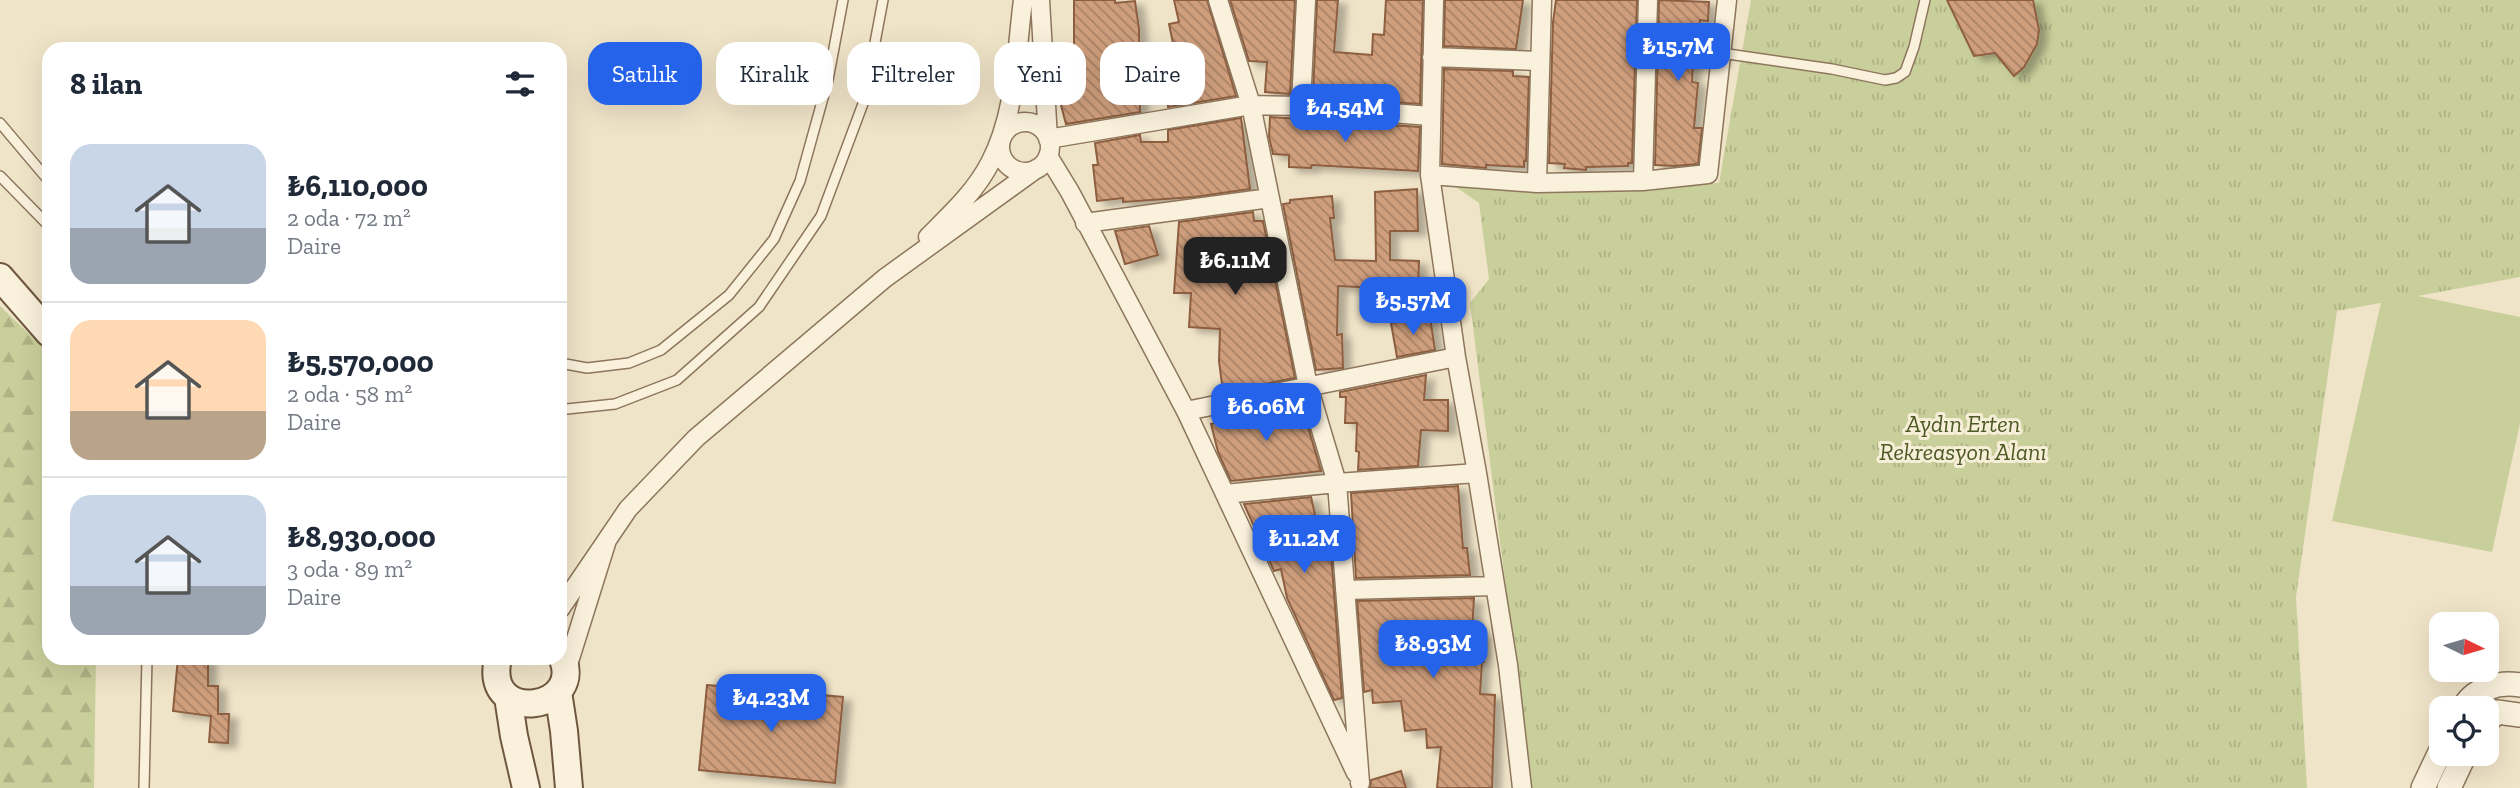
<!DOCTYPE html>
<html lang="tr">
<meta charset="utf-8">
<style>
:root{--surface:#fff;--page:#f2f2f3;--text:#1f2937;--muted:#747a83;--line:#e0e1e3;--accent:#2563eb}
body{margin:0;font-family:"Zilla Slab",serif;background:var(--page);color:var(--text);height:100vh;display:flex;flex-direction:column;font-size:26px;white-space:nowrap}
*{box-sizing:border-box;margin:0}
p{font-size:23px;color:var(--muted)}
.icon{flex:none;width:38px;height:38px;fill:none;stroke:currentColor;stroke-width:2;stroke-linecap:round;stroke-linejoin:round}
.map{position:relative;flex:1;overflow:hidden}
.drawer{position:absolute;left:42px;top:42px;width:525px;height:623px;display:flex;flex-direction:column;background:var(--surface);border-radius:21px;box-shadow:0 7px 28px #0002}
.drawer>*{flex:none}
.hud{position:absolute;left:588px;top:42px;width:665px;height:63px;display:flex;gap:14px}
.needle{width:46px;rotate:95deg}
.fabs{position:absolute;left:2429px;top:612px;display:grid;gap:14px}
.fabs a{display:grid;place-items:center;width:70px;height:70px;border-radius:14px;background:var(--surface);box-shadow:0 7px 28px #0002;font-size:35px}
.price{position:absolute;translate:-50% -60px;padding:0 16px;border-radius:14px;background:var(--accent);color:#fff;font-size:23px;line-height:46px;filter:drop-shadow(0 2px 4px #0008)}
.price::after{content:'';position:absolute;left:50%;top:42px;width:21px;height:16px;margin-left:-10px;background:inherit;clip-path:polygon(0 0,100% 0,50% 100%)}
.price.active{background:#222;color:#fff}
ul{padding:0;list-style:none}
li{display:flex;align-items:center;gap:21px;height:175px;padding:0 28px}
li+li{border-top:2px solid var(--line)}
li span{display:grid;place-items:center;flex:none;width:196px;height:140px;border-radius:21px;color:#555}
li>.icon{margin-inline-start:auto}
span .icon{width:84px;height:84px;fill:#fffc;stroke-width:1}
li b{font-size:30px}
h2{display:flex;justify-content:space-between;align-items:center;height:84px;padding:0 28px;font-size:30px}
.pill{padding:0 24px;border-radius:21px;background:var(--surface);box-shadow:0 7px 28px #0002;font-size:24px;line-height:63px}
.pill.active{background:var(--accent);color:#fff}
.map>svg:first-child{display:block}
.grass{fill:url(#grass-tufts)}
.forest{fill:url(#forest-firs)}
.garden{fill:#c9cf9b}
.building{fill:url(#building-back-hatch);stroke:#8d5f41;stroke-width:2;filter:url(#shadow)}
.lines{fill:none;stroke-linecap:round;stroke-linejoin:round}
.service-casing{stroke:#8d765c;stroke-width:12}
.minor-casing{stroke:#8d765c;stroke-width:21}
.tertiary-casing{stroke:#8d765c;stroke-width:26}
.secondary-casing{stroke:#6f573f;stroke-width:30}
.service{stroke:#faf1dc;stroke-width:9}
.minor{stroke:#faf1dc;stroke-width:18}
.tertiary{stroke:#faf1dc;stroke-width:23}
.secondary{stroke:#faf1dc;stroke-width:26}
.labels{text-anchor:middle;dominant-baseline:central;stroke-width:6;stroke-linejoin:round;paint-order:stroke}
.park-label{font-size:24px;font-style:italic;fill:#4d5a26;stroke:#f7eed8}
</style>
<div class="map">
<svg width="2520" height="788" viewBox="0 0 2520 788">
<defs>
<pattern id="grass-tufts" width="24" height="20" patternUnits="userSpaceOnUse" patternTransform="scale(1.75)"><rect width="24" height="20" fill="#c9cf9b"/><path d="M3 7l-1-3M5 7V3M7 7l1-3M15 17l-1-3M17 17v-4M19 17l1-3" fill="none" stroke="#aeb285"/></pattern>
<pattern id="forest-firs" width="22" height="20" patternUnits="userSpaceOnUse" patternTransform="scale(1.75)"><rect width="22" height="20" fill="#c9cf9b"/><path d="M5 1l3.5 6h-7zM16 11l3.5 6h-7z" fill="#aeb285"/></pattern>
<pattern id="building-back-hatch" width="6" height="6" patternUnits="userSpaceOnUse" patternTransform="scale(1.75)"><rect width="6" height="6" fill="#cf9f7d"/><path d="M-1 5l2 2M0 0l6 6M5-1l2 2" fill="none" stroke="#a98266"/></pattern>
<filter id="shadow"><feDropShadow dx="8" dy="4.5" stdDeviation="3.5" flood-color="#0004"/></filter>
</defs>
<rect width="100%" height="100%" fill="#f0e4c8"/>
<!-- grass -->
<path class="grass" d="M1751 0H2520V277L2337 311 2296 597 2307 788H1531L1470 303 1489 279 1479 203 1453 185 1719 183Z"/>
<!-- forest -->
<path class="forest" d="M0 306 49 353V658H96L94 788H0Z"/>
<!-- garden -->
<path class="garden" d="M2384 289 2520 317V423L2492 552 2332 521Z"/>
<!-- building -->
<path class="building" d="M1074 0H1115V3L1135 1 1139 29 1140 112 1066 124 1057 90 1055 68 1068 67V48H1074Z
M1174 0H1207L1236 96 1168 107V43H1173L1169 24 1179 22Z
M1230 0H1295L1290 94 1265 92 1267 62 1249 61Z
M1317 0H1338L1334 52 1372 55 1373 34 1384 35 1386 0H1423L1420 104 1313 96Z
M1445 0H1523L1516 49 1444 46Z
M1556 0H1637L1632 163H1628V166L1586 167V170L1564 168 1565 164 1549 163 1553 22Z
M1659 0 1709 2 1708 21 1700 20 1698 44H1694L1692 82 1698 83 1694 128H1702L1698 164 1675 166 1655 165Z
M1947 0H2033L2039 30 2037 44 2024 67 2014 76 1995 53 1974 56Z
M1444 69 1513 71V76L1529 77 1526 161H1524V167L1486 165V168L1442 164Z
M1270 117 1420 127 1418 171 1312 165 1311 168 1289 167V155L1273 154 1269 137Z
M1241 118 1250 189 1194 197 1123 202V198L1097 201 1093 165H1098L1095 143 1140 135 1141 142H1168V130Z
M1417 189 1418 231H1390V260L1419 261 1418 290 1338 286 1337 335 1342 334 1343 368 1316 370 1283 204 1290 203V200L1332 196 1334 218H1330L1335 260 1376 261 1375 192Z
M1253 212 1254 221H1263L1295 378 1223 392 1219 361 1220 329 1189 327 1191 293H1174L1179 222Z
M1149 226 1158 255 1125 264 1115 231Z
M1430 317 1435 350 1397 357 1391 323Z
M1426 375 1424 400H1448V431L1421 430 1418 466 1358 470 1359 452 1356 451 1357 423H1345L1346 397H1340V392Z
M1300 400 1321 471 1231 481 1218 452 1211 424 1225 420 1224 416 1226 415Z
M1458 486 1463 548H1467L1470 575 1356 578 1351 493Z
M1311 497 1316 519 1324 517 1330 540 1342 698 1334 700 1287 598 1281 569 1274 571 1244 504Z
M1474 598 1472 633 1483 632 1484 662H1482L1480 694 1495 695 1492 788H1437L1441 747 1427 748 1426 729 1405 731 1401 701 1373 703 1372 690 1364 692 1357 601Z
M178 658H208V686H218V714H229L228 743 209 742 211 716 173 711Z
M707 685 843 697 835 783 699 770Z
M1401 771 1406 788H1370L1371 780Z"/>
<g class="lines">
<defs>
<path id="service" d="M1721 53 1832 69 1885 80 1896 78 1905 72 1914 47 1925 0
M0 123 49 181
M0 176 49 226
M560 363 587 368 629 363 661 350 729 295 774 239 800 181 828 80 843 0
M560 407 567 409 615 404 677 380 759 307 821 216 864 101 883 0
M144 788 147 658"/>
<path id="minor" d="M1040 0 1048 139 1251 105 1301 106 1430 116
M1218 0 1251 105 1308 386 1337 483 1360 783
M1434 0 1430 175 1456 357 1477 473 1508 665 1522 788
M1432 57 1539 61
M1301 106 1306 0
M1000 147a25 25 0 1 1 50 0a25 25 0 1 1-50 0Z
M1048 156 1070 192 1186 411 1356 773
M1430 175 1537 183 1643 181 1708 174 1727 0
M1643 181 1648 0
M1537 183 1542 0
M1085 223 1270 198
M928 237C951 214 975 192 990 163 1016 114 1016 54 1023 0
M1186 411 1456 357
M1225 494 1337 483 1477 473
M607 540 628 509 696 438 885 278 1036 169
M1345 590 1495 586
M560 609 607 540 566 671"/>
<path id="tertiary" d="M2463 709C2473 689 2499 681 2520 685
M2487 721 2497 712 2520 715
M2423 788 2441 750
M2449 788 2465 754"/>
<path id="secondary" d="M0 277 49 333
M498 658C482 728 591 710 560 653
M558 692 564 731 569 788
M508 697 514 736 526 788"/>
</defs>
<!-- service casing -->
<use href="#service" class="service-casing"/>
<!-- minor casing -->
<use href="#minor" class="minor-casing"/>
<!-- tertiary casing -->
<use href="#tertiary" class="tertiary-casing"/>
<!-- secondary casing -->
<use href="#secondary" class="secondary-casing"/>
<!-- service -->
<use href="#service" class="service"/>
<!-- minor -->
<use href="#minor" class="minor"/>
<!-- tertiary -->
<use href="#tertiary" class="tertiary"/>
<!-- secondary -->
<use href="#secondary" class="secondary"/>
</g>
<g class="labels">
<!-- park labels -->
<g class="park-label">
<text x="1963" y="423">Aydın Erten<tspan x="1963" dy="28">Rekreasyon Alanı</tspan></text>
</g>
</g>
</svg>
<div class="fabs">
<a><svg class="needle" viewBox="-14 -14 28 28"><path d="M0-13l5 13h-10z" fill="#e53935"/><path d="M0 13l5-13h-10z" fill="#747a83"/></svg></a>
<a><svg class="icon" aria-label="locate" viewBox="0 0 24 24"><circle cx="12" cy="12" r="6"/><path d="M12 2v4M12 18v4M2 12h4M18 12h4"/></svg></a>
</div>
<b class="price" style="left:1678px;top:83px">₺15.7M</b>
<b class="price" style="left:1345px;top:144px">₺4.54M</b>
<b class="price active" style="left:1235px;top:297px">₺6.11M</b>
<b class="price" style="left:1413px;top:337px">₺5.57M</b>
<b class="price" style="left:1266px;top:443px">₺6.06M</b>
<b class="price" style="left:1304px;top:575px">₺11.2M</b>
<b class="price" style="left:1433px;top:680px">₺8.93M</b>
<b class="price" style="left:771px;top:734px">₺4.23M</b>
<div class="hud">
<a class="pill active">Satılık</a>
<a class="pill">Kiralık</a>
<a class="pill">Filtreler</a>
<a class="pill">Yeni</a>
<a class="pill">Daire</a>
</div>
<section class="drawer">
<h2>8 ilan<svg class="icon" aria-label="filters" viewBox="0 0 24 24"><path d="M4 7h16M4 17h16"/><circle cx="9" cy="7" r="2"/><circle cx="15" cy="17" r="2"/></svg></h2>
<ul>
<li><span style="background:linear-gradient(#c9d6e8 60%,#9aa5b1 0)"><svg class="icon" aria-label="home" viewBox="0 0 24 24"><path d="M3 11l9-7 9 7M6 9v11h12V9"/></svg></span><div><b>₺6,110,000</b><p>2 oda · 72 m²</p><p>Daire</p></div></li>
<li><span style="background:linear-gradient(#ffd9b3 65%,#b9a48a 0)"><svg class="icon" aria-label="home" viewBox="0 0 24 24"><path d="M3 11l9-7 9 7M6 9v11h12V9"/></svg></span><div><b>₺5,570,000</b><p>2 oda · 58 m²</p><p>Daire</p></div></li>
<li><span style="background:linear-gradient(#c9d6e8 65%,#9aa5b1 0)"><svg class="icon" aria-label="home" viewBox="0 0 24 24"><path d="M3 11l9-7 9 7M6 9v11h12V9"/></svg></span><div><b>₺8,930,000</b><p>3 oda · 89 m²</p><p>Daire</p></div></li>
</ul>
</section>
</div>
